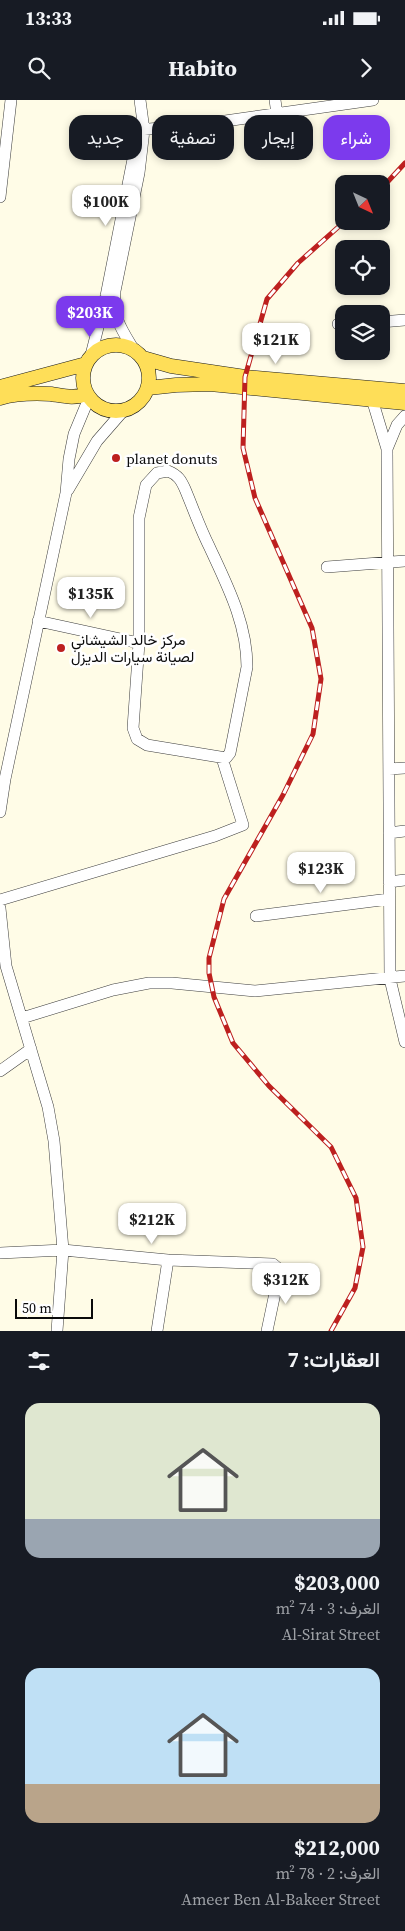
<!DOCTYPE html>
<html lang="ar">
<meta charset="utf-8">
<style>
:root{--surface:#171b24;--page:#242831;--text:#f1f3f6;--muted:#9ea1a6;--accent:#7c3aed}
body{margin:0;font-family:"Source Serif 4",Vazirmatn,serif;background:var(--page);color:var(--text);direction:rtl;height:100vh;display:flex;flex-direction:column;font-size:19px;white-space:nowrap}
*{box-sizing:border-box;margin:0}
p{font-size:16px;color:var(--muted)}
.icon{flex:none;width:28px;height:28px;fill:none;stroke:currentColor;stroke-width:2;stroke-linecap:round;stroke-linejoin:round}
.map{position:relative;height:1231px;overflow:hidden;direction:ltr}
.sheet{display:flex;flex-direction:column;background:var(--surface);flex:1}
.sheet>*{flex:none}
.hud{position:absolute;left:15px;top:15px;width:375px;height:45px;direction:rtl;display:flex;gap:10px}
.needle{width:32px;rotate:137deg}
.fabs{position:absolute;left:335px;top:75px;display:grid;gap:10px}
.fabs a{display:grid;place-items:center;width:55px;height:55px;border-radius:10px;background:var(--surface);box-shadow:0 2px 8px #0003;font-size:25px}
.scale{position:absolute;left:15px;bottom:12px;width:78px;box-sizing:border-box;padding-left:5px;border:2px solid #0a0a0a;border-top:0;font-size:14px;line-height:18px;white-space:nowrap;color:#0a0a0a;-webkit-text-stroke:4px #fff;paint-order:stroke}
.price{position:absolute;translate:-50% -42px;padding:0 11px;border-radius:10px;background:#fff;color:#222;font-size:16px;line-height:32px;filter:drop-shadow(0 1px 2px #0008)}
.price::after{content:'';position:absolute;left:50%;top:30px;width:15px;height:11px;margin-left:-8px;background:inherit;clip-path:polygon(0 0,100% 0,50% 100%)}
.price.selected{background:var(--accent);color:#fff}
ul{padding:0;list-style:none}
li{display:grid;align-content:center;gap:10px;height:265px;padding:0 25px}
li span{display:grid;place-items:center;height:155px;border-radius:15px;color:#555}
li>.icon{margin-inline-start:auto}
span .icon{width:90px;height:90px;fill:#fffc;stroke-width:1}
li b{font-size:21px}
h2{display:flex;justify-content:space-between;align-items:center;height:60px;padding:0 25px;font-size:21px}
.chip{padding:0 18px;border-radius:15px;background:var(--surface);box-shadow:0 2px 8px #0003;font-size:18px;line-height:45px}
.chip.selected{background:var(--accent);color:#fff}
.status{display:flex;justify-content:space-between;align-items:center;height:35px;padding:0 25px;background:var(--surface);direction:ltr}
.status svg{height:14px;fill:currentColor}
header{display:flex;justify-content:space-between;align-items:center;height:65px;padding:0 25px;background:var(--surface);font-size:22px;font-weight:700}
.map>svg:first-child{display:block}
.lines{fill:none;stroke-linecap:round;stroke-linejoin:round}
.minor-casing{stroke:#3d3d3d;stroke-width:12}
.major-casing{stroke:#1b1b1b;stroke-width:15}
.minor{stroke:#fff;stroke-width:11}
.major{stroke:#fede58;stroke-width:14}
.rail-casing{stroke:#bd201f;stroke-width:5}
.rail{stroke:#fff;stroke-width:3;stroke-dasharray:9;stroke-linecap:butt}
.poi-dot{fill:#bd201f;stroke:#fff;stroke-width:2}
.labels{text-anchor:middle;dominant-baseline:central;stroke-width:5;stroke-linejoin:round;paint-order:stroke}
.poi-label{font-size:15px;fill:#0a0a0a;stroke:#fff;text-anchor:start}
</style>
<div class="status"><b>13:33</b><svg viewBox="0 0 49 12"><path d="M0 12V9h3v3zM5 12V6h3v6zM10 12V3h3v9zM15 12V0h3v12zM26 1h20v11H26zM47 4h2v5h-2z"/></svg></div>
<header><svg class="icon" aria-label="forward" viewBox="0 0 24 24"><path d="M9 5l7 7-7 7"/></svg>Habito<svg class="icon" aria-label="search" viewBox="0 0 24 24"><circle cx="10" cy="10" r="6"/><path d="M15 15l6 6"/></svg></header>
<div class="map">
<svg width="405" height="1231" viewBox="0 0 405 1231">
<rect width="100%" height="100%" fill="#fffce7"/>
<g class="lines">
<defs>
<path id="minor" d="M275 0 277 14
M139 30 211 23 373 0
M0 97 11 0
M381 222 405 220
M338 224H344
M134 250C120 227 113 218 115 191L139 73 144 30 140 0
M91 255 106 196 134 54
M372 299 387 349 390 879 405 942
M387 349 397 325 405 316
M168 371C178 375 181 380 185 389 193 408 200 428 209 446 227 485 247 523 247 567L230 653 226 658 147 645 137 639 133 628 139 543V418L146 385 157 373Z
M68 390 97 341 124 310
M327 467 405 461
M38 521 139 543
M389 669 405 668
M0 712 5 679 66 393 69 359 74 334 89 298
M389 733 405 731
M389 782 405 780
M0 800 215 736 243 725 222 658
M0 808 6 866 48 1007 54 1041 63 1150 57 1231
M256 816 389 799
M22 918 113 890 149 883H172L255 891 405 876
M0 971 31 949
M0 1153 63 1150 168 1160 273 1164 279 1169V1174L267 1231
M157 1231 168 1160"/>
<path id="major" d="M83 278a33 33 0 1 1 66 0a33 33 0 1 1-66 0Z
M143 258 171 266 245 277 405 291
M0 287 86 264
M148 288 176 285 210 284 405 303
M0 298C17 293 33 293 51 294 64 296 74 299 86 294"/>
</defs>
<!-- minor casing -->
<use href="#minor" class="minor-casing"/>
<!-- major casing -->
<use href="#major" class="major-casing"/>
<!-- minor -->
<use href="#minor" class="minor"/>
<!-- major -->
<use href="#major" class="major"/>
<defs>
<path id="rail" d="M381 89 405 63
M331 1231 355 1188 363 1147 356 1098 331 1047 269 986 233 943 214 897 209 873V858L224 799 283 695 313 634 321 579 312 528 255 398 243 348 245 277 267 199 298 163 345 121"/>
</defs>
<!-- rail casing -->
<use href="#rail" class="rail-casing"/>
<!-- rail -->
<use href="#rail" class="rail"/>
</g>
<!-- markers -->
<g class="poi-dot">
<circle cx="116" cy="358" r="5"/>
<circle cx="61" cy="548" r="5"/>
</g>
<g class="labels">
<!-- poi labels -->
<g class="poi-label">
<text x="126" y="358">planet donuts</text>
<text x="71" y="539">مركز خالد الشيشاني<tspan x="71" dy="17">لصيانة سيارات الديزل</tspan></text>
</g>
</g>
</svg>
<div class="fabs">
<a><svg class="needle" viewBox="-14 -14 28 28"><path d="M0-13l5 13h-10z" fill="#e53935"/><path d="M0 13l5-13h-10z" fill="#9ea1a6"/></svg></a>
<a><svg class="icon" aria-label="locate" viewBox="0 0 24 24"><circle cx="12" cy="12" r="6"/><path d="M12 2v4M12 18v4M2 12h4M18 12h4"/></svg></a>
<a><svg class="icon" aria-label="layers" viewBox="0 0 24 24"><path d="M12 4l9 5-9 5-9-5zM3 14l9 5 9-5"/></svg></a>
</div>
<div class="scale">50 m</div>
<b class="price" style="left:106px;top:127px">$100K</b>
<b class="price selected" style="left:90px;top:238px">$203K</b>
<b class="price" style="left:276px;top:265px">$121K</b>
<b class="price" style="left:91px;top:519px">$135K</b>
<b class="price" style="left:321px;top:794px">$123K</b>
<b class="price" style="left:152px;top:1145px">$212K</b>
<b class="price" style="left:286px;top:1205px">$312K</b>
<div class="hud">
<a class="chip selected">شراء</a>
<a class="chip">إيجار</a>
<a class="chip">تصفية</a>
<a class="chip">جديد</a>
</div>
</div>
<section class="sheet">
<h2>العقارات: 7<svg class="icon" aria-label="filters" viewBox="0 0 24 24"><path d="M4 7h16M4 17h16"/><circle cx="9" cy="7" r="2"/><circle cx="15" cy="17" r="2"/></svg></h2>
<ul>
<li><span style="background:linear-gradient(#dfe7d0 75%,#9aa5b1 0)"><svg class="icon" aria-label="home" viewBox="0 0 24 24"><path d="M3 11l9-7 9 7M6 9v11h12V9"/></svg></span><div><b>$203,000</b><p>الغرف: 3 · 74 m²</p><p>Al-Sirat Street</p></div></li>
<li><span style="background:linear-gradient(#bfe0f5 75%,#b9a48a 0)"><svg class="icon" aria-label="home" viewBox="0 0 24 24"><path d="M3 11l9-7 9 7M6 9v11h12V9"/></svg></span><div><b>$212,000</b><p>الغرف: 2 · 78 m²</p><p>Ameer Ben Al-Bakeer Street</p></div></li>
</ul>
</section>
